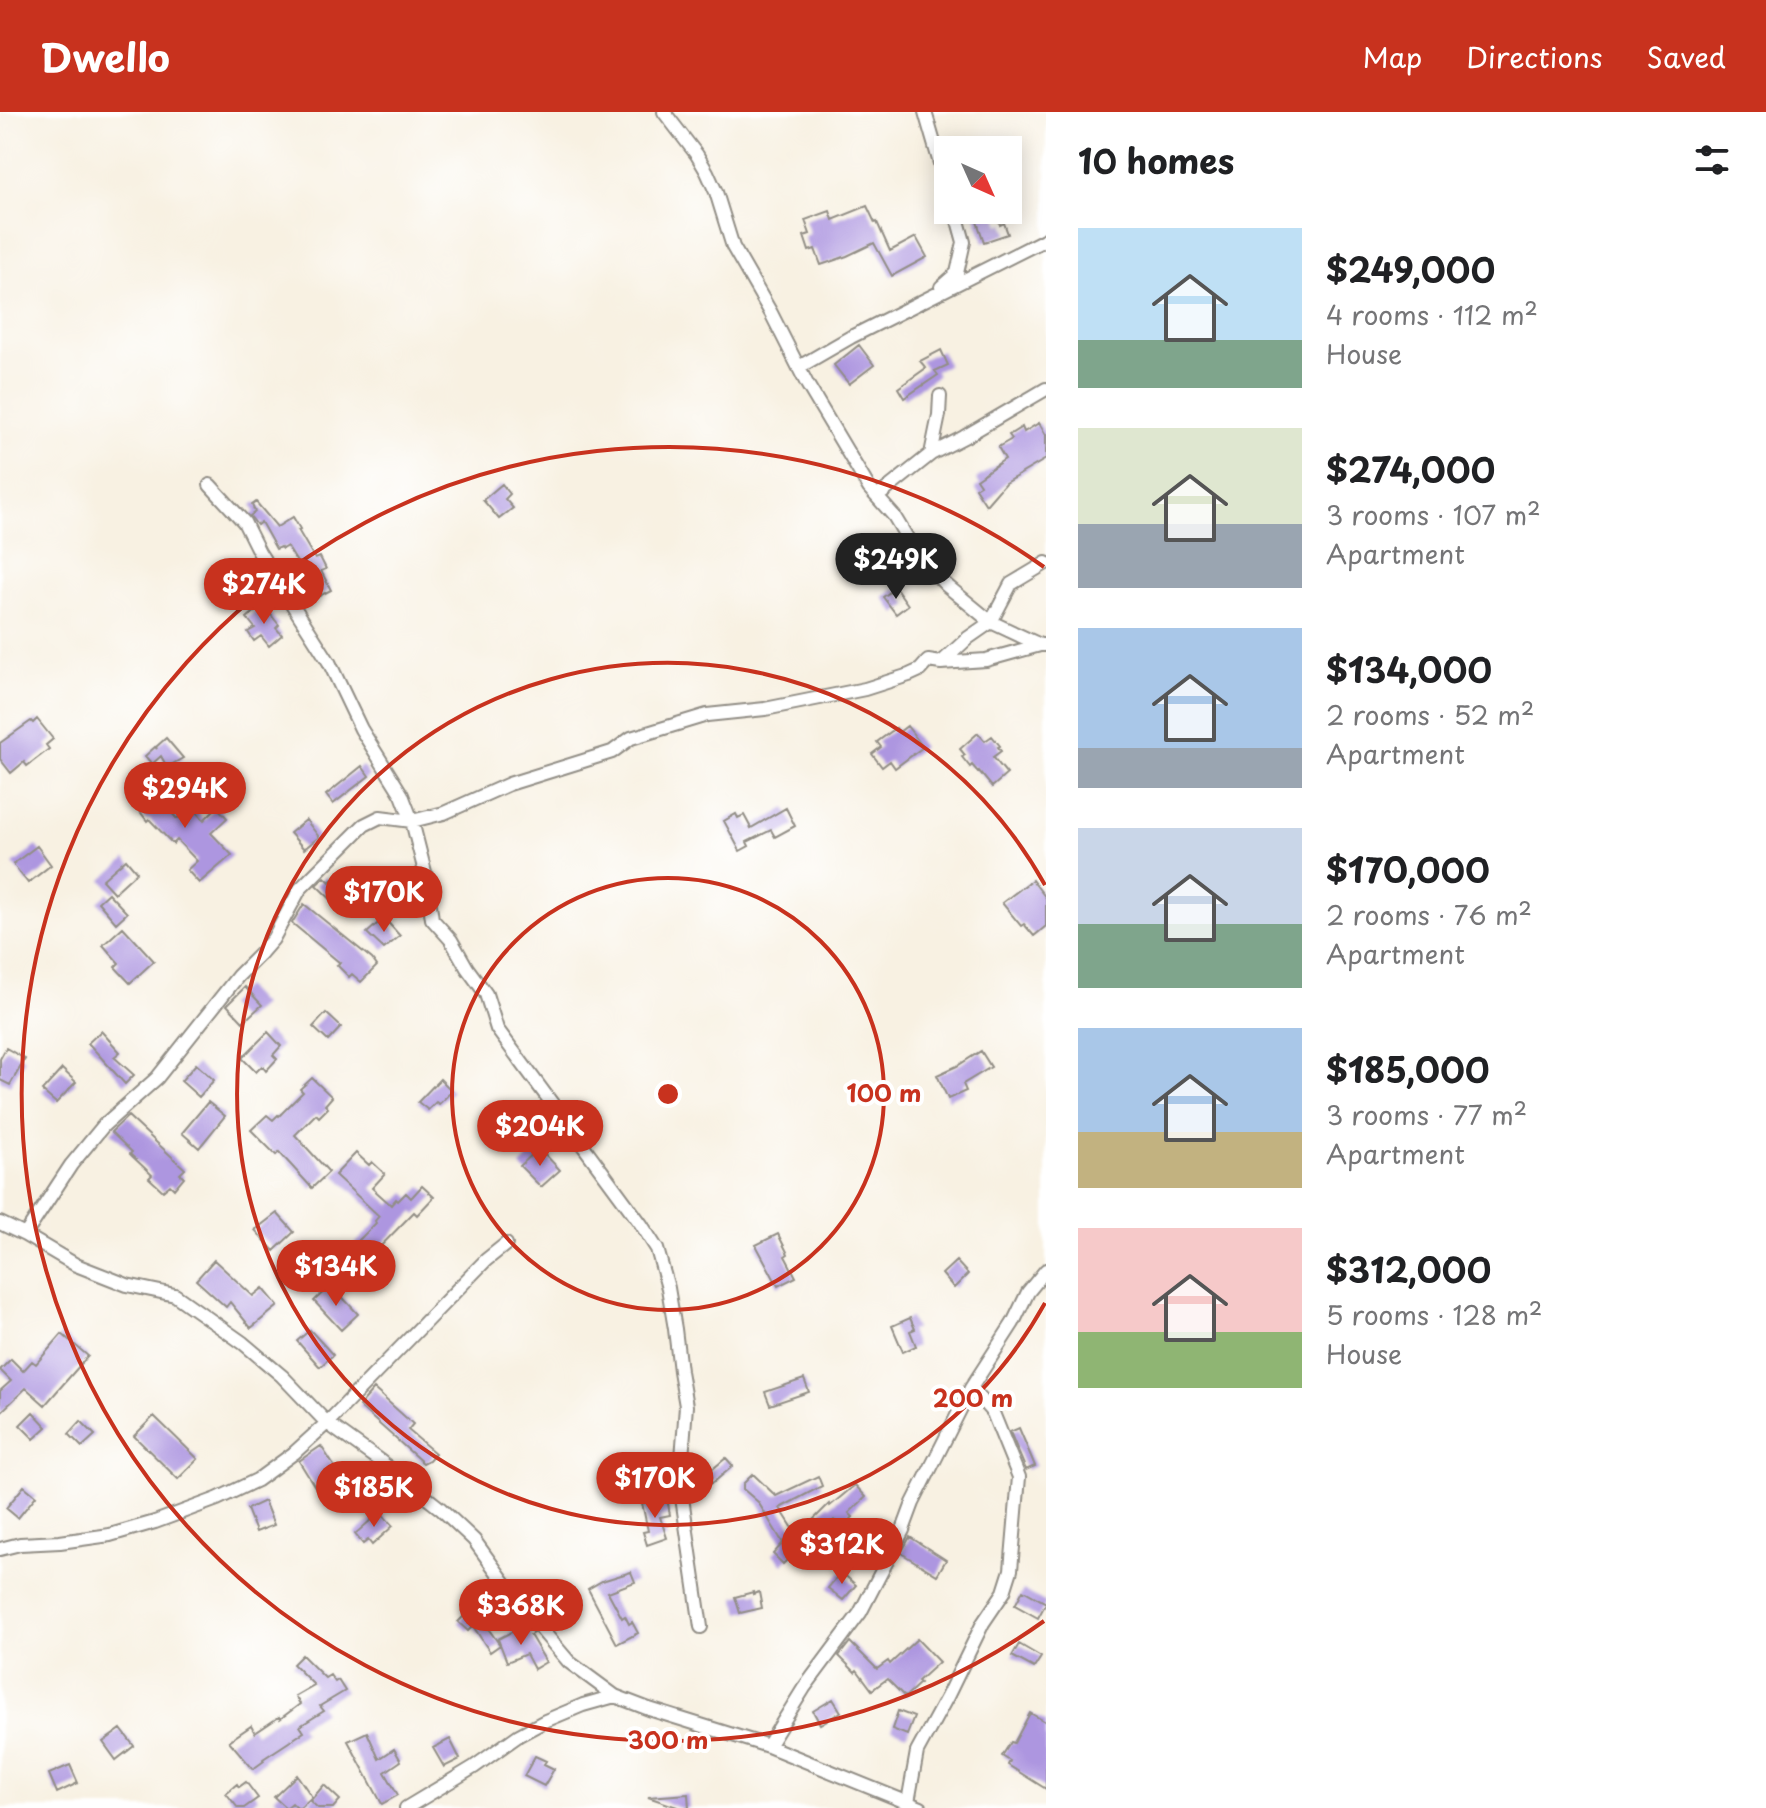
<!DOCTYPE html>
<meta charset="utf-8">
<style>
:root{--surface:#fff;--page:#f2f2f2;--text:#202124;--muted:#757577;--accent:#c8321e}
body{margin:0;font-family:"Playpen Sans",sans-serif;background:var(--page);color:var(--text);height:100vh;display:flex;flex-direction:column;font-size:30px;white-space:nowrap}
*{box-sizing:border-box;margin:0}
p{font-size:26px;color:var(--muted)}
.icon{flex:none;width:44px;height:44px;fill:none;stroke:currentColor;stroke-width:2;stroke-linecap:round;stroke-linejoin:round}
.map{position:relative;flex:1;overflow:hidden}
.drawer{display:flex;flex-direction:column;background:var(--surface);width:720px}
.drawer>*{flex:none}
.needle{width:52px;rotate:135deg}
.controls{position:absolute;left:934px;top:24px;display:grid;gap:16px}
.controls a{display:grid;place-items:center;width:88px;height:88px;border-radius:0px;background:var(--surface);box-shadow:0 4px 20px #0003;font-size:40px}
.price{position:absolute;translate:-50% -68px;padding:0 18px;border-radius:28px;background:var(--accent);color:#fff;font-size:26px;line-height:52px;filter:drop-shadow(0 2px 4px #0008)}
.price::after{content:'';position:absolute;left:50%;top:48px;width:24px;height:18px;margin-left:-12px;background:inherit;clip-path:polygon(0 0,100% 0,50% 100%)}
.price.current{background:#222;color:#fff}
ul{padding:0;list-style:none}
li{display:flex;align-items:center;gap:24px;height:200px;padding:0 32px}
li span{display:grid;place-items:center;flex:none;width:224px;height:160px;border-radius:0px;color:#555}
li>.icon{margin-inline-start:auto}
span .icon{width:96px;height:96px;fill:#fffc;stroke-width:1}
li b{font-size:34px}
h2{display:flex;justify-content:space-between;align-items:center;height:96px;padding:0 32px;font-size:34px}
header{display:flex;align-items:center;gap:48px;box-sizing:border-box;height:112px;padding:0 40px;background:var(--accent);color:#fff}
header strong{font-size:38px}
nav{display:flex;gap:44px;margin-inline-start:auto;font-size:28px}
main{display:flex;flex:1;min-height:0}
.map>svg:first-child{display:block}
.building{fill:#ad96e0}
.lines{fill:none;stroke-linecap:round;stroke-linejoin:round}
.street-casing{stroke:#928e86;stroke-width:16}
.street{stroke:#fff;stroke-width:12}
.ring{fill:none;stroke:#c8321e;stroke-width:4}
.centre{fill:#c8321e;stroke:#fff;stroke-width:4}
.ring-label{font-size:24px;text-anchor:middle;font-weight:bold;fill:#c8321e;stroke:#fff;stroke-width:8;stroke-linejoin:round;paint-order:stroke}
</style>
<header>
<strong>Dwello</strong>
<nav><a>Map</a><a>Directions</a><a>Saved</a></nav>
</header>
<main>
<div class="map">
<svg width="1046" height="1696" viewBox="0 0 1046 1696">
<rect width="100%" height="100%" fill="#fff"/>
<filter id="ink" filterUnits="userSpaceOnUse"><feTurbulence type="fractalNoise" baseFrequency=".0125" numOctaves="2"/><feDisplacementMap in="SourceGraphic" scale="16" xChannelSelector="R" yChannelSelector="G"/><feConvolveMatrix kernelMatrix="1 2 1 2 8 2 1 2 1" color-interpolation-filters="sRGB"/></filter>
<filter id="wash" filterUnits="userSpaceOnUse"><feTurbulence type="fractalNoise" baseFrequency=".006" numOctaves="4" result="noise"/><feDisplacementMap in="SourceGraphic" scale="32" xChannelSelector="R" yChannelSelector="G"/><feGaussianBlur stdDeviation="1.8" result="paint"/><feColorMatrix in="noise" values="0 0 0 0 0 0 0 0 0 0 0 0 0 0 0 0 0 1.4 0 .05"/><feComposite in="paint" operator="in"/></filter>
<g filter="url(#wash)">
<rect width="100%" height="100%" fill="#f8f1e2"/>
<g id="blocks">
<!-- building -->
<path class="building" d="M867 94 875 111 877 110 890 139 916 125 927 145 892 164 874 131 847 144 821 153 815 137 809 139 804 124 810 122 805 108 830 99 833 108Z
M973 98H995L1000 113 1004 111 1008 122 984 130Z
M859 233 874 253 849 272 834 253Z
M941 238 948 253 935 259 938 263 904 286 898 276 926 256 920 249Z
M1039 311 1046 323V347L1005 371 986 393 975 376 980 373 976 367 1005 347 998 335 1012 327 1009 323 1022 315 1024 320Z
M502 372 510 382 505 387 513 396 499 407 483 388Z
M256 390 277 415 293 405 300 417 298 418 315 447 320 445 326 457 321 459 331 478 306 491 290 460 300 455 287 434 282 437 280 435 276 437 261 410 257 413 250 404 255 400 252 393Z
M896 476 908 493 896 502 883 485Z
M263 493 279 513 276 516 282 523 269 534 261 524 254 529 248 520 255 516 247 506Z
M37 607 53 627 46 633 49 637 27 654 24 650 11 661 0 647V631L31 609 33 611Z
M907 614 923 635 895 656 890 649 882 655 872 642 881 635 877 630 896 616 899 620Z
M978 621 985 629 992 624 1000 634 998 635 1001 639 993 645 1007 662 992 675 979 659 978 660 972 653 970 655 962 645 965 643 960 637Z
M166 626 183 646 167 655 161 644 152 652 145 644 155 635 157 637 156 635Z
M362 654 369 664 333 692 326 683Z
M144 665 176 706H178L192 694 204 708 217 695 227 706 211 721 232 743 199 771 187 758 197 749 177 728 173 732 149 707 147 709 139 698 143 695 129 677Z
M786 696 795 714 775 725 771 718 747 730 749 734 740 739 724 709 736 702 738 706 744 703 751 716Z
M306 708 319 725 304 737 290 721Z
M37 734 51 753 28 771 13 752Z
M126 747 137 760 114 781 102 768Z
M379 758 391 774 374 788 362 772Z
M339 760 356 776 339 795 316 773 325 765 330 770Z
M1032 768 1046 786V814L1034 824 1024 812 1021 814 1002 791Z
M108 781 127 801 116 811 98 790Z
M304 792 372 847 377 854 361 870 352 862 349 865 337 853 340 851 292 811Z
M384 806 400 824 384 837 367 821Z
M123 815 154 849 130 871 115 855 119 851 103 833Z
M245 875 262 893 243 910 227 893Z
M326 901 341 915 328 929 313 915Z
M101 919 120 940 114 945 134 963 125 972 88 931Z
M268 920 281 934 273 943 277 947 266 959 262 954 256 960 242 946Z
M6 936 25 947 10 973 0 968V947Z
M981 939 991 955 963 972 966 979 948 987 937 963 957 954Z
M196 952 214 968 199 985 181 969Z
M62 957 76 970 56 991 42 979Z
M312 966 332 985 325 993 328 996 319 1005 316 1002 295 1023 329 1060 312 1076 279 1040 276 1043 251 1018 267 1003 273 1008 278 1003 279 1004 303 980 300 977Z
M440 967 452 979 439 992 436 990 428 998 418 990Z
M208 990 225 1004 199 1036 182 1021Z
M128 1004 185 1057 180 1062 184 1065 174 1077 170 1073 163 1079 149 1066 152 1063 130 1042 132 1040 111 1020Z
M539 1036 560 1058 541 1075 520 1054Z
M356 1041 369 1053 372 1050 385 1062 372 1076 391 1093 396 1087 398 1089 406 1081 411 1086 422 1074 434 1085 417 1103 414 1100 368 1147 354 1133 376 1111 375 1109 379 1104 335 1063Z
M277 1101 294 1120 274 1139 255 1118Z
M778 1122 788 1142 785 1144 796 1165 778 1174 756 1133Z
M214 1148 253 1184 263 1176 278 1194 251 1216 230 1190 226 1195 196 1168Z
M956 1149 968 1162 954 1176 942 1162Z
M331 1173 358 1202 341 1218 314 1189Z
M910 1206 915 1217 910 1219 916 1234 903 1240 892 1214Z
M310 1218 333 1243 320 1255 297 1229Z
M62 1222 88 1244 45 1293 26 1276 0 1301V1279L11 1269 0 1258 11 1247 23 1259 32 1249 36 1252Z
M804 1267 809 1280 770 1293 765 1280Z
M374 1277 413 1312 408 1318 435 1341 429 1348 423 1351 359 1294Z
M33 1300 47 1315 34 1327 20 1313Z
M154 1304 198 1347 178 1367 134 1324Z
M81 1309 95 1323 82 1335 69 1322Z
M1019 1316 1035 1354 1026 1358 1010 1320Z
M321 1334 340 1363 317 1378 299 1349Z
M726 1346 733 1354 714 1370 690 1378 699 1369 695 1358 707 1354 709 1360Z
M753 1362 776 1384 818 1364 822 1374 780 1396 803 1432 783 1452 773 1442 783 1431 758 1390 743 1377V1372Z
M855 1373 866 1385 849 1401 853 1405 843 1416 834 1408 810 1432 799 1422 829 1392 830 1394Z
M24 1374 36 1384 18 1406 6 1396Z
M667 1386 670 1403 660 1405 667 1426 647 1433 643 1420 648 1419 642 1391Z
M264 1389 274 1413 256 1420 247 1397Z
M380 1400 393 1414 372 1433 368 1428 363 1432 355 1422Z
M910 1425 946 1448 937 1463 901 1441Z
M631 1460 635 1470 608 1480 622 1506 625 1504 629 1512 632 1510 638 1521 617 1532 588 1477 602 1469Z
M841 1460 856 1473 843 1488 828 1476Z
M1023 1478 1046 1491 1038 1506 1015 1493Z
M753 1480V1482L759 1480 762 1496 740 1501 735 1485Z
M466 1495 489 1518 500 1533 490 1540 473 1514 468 1519 458 1510 465 1503 462 1499Z
M525 1513 533 1521 530 1523 546 1550 534 1557 526 1542 507 1550 498 1527Z
M917 1527 939 1550 918 1569 920 1571 905 1585 887 1567 872 1578 857 1558 855 1560 839 1544 850 1530 877 1557 888 1549 890 1552Z
M1019 1532 1041 1545 1034 1556 1012 1544Z
M302 1543 325 1566 330 1563 335 1570 338 1568 345 1579 320 1594 324 1599 300 1614 304 1620 263 1647 264 1649 253 1657 229 1629 251 1614 255 1621 279 1605 280 1607 300 1592 295 1584 314 1573 293 1552Z
M833 1587 841 1600 820 1612 813 1599Z
M898 1599 914 1605 907 1623 892 1617Z
M1030 1601 1046 1610V1677L1008 1653 1010 1649 1002 1644 1011 1630 1014 1631Z
M121 1617 134 1634 116 1648 103 1630Z
M367 1620 379 1647 394 1637 401 1649 385 1660 398 1683 382 1692 348 1629Z
M450 1627 460 1647 444 1655 433 1636Z
M535 1644 546 1649 544 1652 554 1657 544 1674 524 1664Z
M70 1653 78 1671 57 1681 49 1662Z
M297 1663 312 1685 300 1696H297L292 1691 286 1696 274 1685Z
M246 1670 258 1686 244 1696H238L226 1681 237 1672 239 1675Z
M324 1673 340 1688 333 1696H318L310 1689Z
M688 1682 689 1696H680L648 1685Z"/>
</g>
</g>
<g filter="url(#ink)">
<use href="#blocks" fill-opacity="0" stroke="#928e86" stroke-width="2"/>
<g class="lines">
<defs>
<path id="street" d="M664 0 697 43 707 60 716 80 733 135 771 201 807 272 869 376 894 404 918 444 946 473 991 510 1040 533H1046
M925 0 948 79
M941 175 957 161 964 130 955 98
M799 255 851 225 1046 127
M931 342 964 325 1046 277
M210 373 244 410 259 440 329 550 361 617 402 683 412 709 426 764 432 807 451 828 467 856 486 882 497 917 641 1112 657 1137 668 1176 675 1217 680 1259 686 1294 680 1372 701 1515
M877 385 931 342 939 303 940 284
M941 551 986 548 1040 533
M0 1111 25 1123 76 1153 127 1173 175 1183 243 1231 282 1264 327 1311 380 1349 441 1397 474 1428 523 1496 569 1550 615 1584 649 1597 768 1634 921 1696
M25 1123 71 1053 104 1013 157 966 238 864 260 842 273 827 300 777 364 713 380 705 412 709 444 701 509 672 612 640 631 626 651 620 707 603 765 597 865 577 909 563 920 558 928 549 941 551 968 526 991 510 1011 472 1046 451
M0 1437 20 1432 60 1430 110 1423 155 1410 217 1387 257 1368 294 1341 327 1311 486 1148 506 1132
M768 1634 804 1576 860 1501 903 1418 913 1391 971 1276 1013 1211 1028 1180 1046 1158
M908 1690 917 1640 947 1585 983 1511 1004 1480 1011 1458 1019 1365 993 1301 971 1276
M406 1696 474 1655 519 1623 545 1609 583 1593 615 1584"/>
</defs>
<!-- street casing -->
<use href="#street" class="street-casing"/>
<!-- street -->
<use href="#street" class="street"/>
</g>
</g>
<!-- distance rings -->
<g class="ring">
<circle cx="668" cy="982" r="216"/>
<path d="M1045 1191A431 431 0 1 1 1045 773"/>
<path d="M1044 1509A647 647 0 1 1 1044 455"/>
</g>
<circle cx="668" cy="982" r="12" class="centre"/>
<g class="ring-label">
<text x="884" y="990">100 m</text>
<text x="973" y="1295">200 m</text>
<text x="668" y="1637">300 m</text>
</g>
</svg>
<div class="controls">
<a><svg class="needle" viewBox="-14 -14 28 28"><path d="M0-13l5 13h-10z" fill="#e53935"/><path d="M0 13l5-13h-10z" fill="#757577"/></svg></a>
</div>
<b class="price current" style="left:896px;top:489px">$249K</b>
<b class="price" style="left:264px;top:514px">$274K</b>
<b class="price" style="left:185px;top:718px">$294K</b>
<b class="price" style="left:384px;top:822px">$170K</b>
<b class="price" style="left:540px;top:1056px">$204K</b>
<b class="price" style="left:336px;top:1196px">$134K</b>
<b class="price" style="left:655px;top:1408px">$170K</b>
<b class="price" style="left:374px;top:1417px">$185K</b>
<b class="price" style="left:842px;top:1474px">$312K</b>
<b class="price" style="left:521px;top:1535px">$368K</b>
</div>
<section class="drawer">
<h2>10 homes<svg class="icon" aria-label="filters" viewBox="0 0 24 24"><path d="M4 7h16M4 17h16"/><circle cx="9" cy="7" r="2"/><circle cx="15" cy="17" r="2"/></svg></h2>
<ul>
<li><span style="background:linear-gradient(#bfe0f5 70%,#7fa58c 0)"><svg class="icon" aria-label="home" viewBox="0 0 24 24"><path d="M3 11l9-7 9 7M6 9v11h12V9"/></svg></span><div><b>$249,000</b><p>4 rooms · 112 m²</p><p>House</p></div></li>
<li><span style="background:linear-gradient(#dfe7d0 60%,#9aa5b1 0)"><svg class="icon" aria-label="home" viewBox="0 0 24 24"><path d="M3 11l9-7 9 7M6 9v11h12V9"/></svg></span><div><b>$274,000</b><p>3 rooms · 107 m²</p><p>Apartment</p></div></li>
<li><span style="background:linear-gradient(#a9c7e8 75%,#9aa5b1 0)"><svg class="icon" aria-label="home" viewBox="0 0 24 24"><path d="M3 11l9-7 9 7M6 9v11h12V9"/></svg></span><div><b>$134,000</b><p>2 rooms · 52 m²</p><p>Apartment</p></div></li>
<li><span style="background:linear-gradient(#c9d6e8 60%,#7fa58c 0)"><svg class="icon" aria-label="home" viewBox="0 0 24 24"><path d="M3 11l9-7 9 7M6 9v11h12V9"/></svg></span><div><b>$170,000</b><p>2 rooms · 76 m²</p><p>Apartment</p></div></li>
<li><span style="background:linear-gradient(#a9c7e8 65%,#c2b280 0)"><svg class="icon" aria-label="home" viewBox="0 0 24 24"><path d="M3 11l9-7 9 7M6 9v11h12V9"/></svg></span><div><b>$185,000</b><p>3 rooms · 77 m²</p><p>Apartment</p></div></li>
<li><span style="background:linear-gradient(#f6c9c9 65%,#8fb573 0)"><svg class="icon" aria-label="home" viewBox="0 0 24 24"><path d="M3 11l9-7 9 7M6 9v11h12V9"/></svg></span><div><b>$312,000</b><p>5 rooms · 128 m²</p><p>House</p></div></li>
</ul>
</section>
</main>
